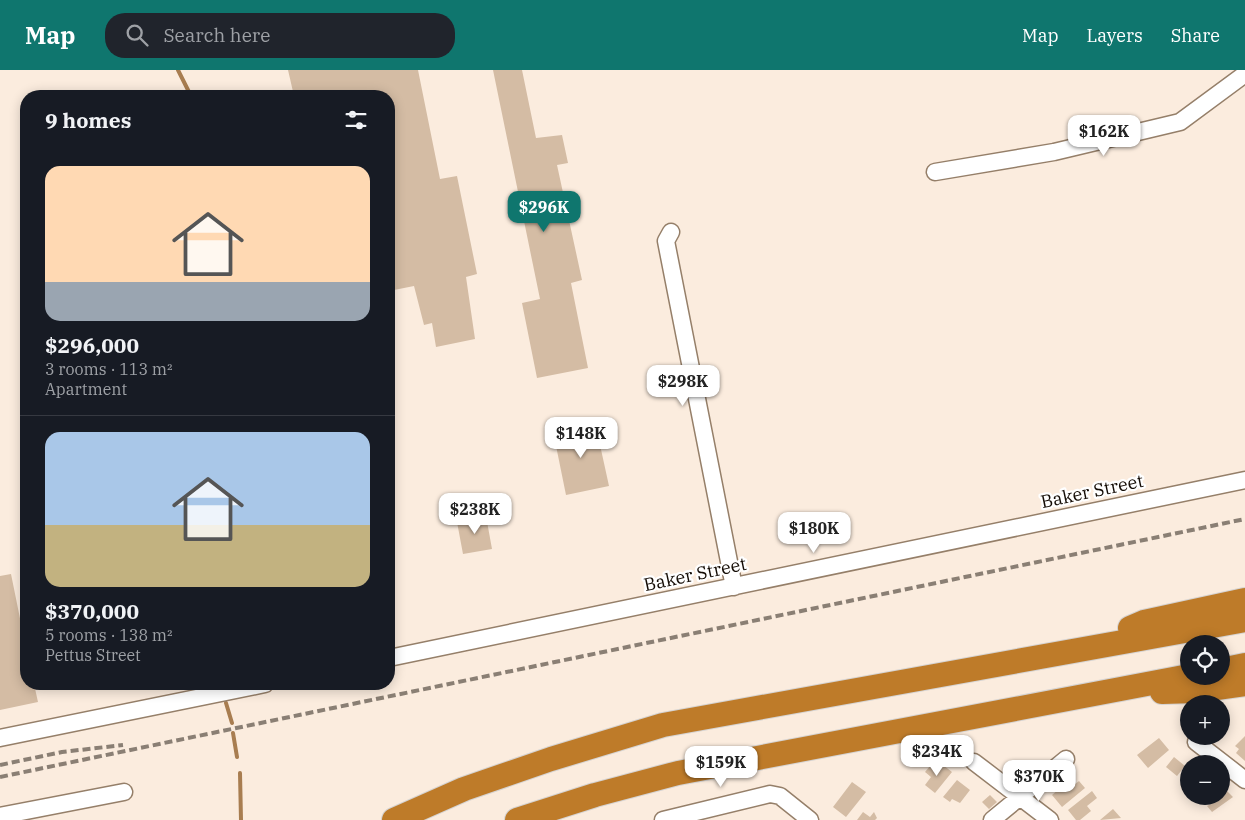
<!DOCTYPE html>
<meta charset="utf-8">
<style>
:root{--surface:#171b24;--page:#20242c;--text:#f1f3f6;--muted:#9ea1a6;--line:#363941;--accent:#0f766e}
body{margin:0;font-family:"IBM Plex Serif",serif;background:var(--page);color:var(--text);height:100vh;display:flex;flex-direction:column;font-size:19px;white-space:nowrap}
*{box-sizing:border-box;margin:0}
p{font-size:16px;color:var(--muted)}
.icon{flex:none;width:28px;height:28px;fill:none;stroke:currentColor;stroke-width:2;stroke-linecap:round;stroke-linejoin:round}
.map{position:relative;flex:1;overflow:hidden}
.details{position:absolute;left:20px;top:20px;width:375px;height:600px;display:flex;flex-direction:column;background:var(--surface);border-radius:20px;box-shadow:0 2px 12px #0003}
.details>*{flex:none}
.controls{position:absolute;left:1180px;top:565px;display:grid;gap:10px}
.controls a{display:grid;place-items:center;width:50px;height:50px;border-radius:50%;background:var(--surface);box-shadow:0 2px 12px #0003;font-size:25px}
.price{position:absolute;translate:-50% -42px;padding:0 11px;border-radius:10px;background:#fff;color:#222;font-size:16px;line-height:32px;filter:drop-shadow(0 1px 2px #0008)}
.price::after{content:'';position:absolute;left:50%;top:30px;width:15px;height:11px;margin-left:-8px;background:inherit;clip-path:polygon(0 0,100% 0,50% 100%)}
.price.current{background:var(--accent);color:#fff}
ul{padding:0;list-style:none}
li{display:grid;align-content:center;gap:10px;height:265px;padding:0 25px}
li+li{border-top:1px solid var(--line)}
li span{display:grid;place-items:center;height:155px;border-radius:15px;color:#555}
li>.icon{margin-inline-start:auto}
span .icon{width:90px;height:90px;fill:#fffc;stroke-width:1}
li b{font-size:21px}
h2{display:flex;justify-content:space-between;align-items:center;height:60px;padding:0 25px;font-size:21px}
header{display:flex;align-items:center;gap:30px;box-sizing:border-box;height:70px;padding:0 25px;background:var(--accent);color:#fff}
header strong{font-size:24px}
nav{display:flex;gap:28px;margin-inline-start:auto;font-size:18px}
.search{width:350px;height:45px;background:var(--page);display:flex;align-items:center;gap:12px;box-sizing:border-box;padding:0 18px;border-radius:20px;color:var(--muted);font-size:19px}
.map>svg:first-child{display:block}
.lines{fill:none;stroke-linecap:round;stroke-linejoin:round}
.stream{stroke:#a87d50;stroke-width:4}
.building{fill:#d4bca4}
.minor-casing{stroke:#957f69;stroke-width:19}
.highway-casing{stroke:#d5d3d2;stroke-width:26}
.minor{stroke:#fff;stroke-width:16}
.highway{stroke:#be7b29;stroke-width:24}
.rail{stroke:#8a7f74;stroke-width:4;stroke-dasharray:8 4;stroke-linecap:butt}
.labels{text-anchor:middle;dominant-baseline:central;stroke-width:4.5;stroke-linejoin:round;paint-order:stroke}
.street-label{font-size:18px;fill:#140c05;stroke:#fff}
</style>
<header>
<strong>Map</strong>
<div class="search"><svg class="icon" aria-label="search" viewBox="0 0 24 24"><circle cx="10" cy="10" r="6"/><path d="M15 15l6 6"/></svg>Search here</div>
<nav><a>Map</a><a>Layers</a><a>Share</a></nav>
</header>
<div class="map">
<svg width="1245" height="750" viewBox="0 0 1245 750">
<rect width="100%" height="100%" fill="#fbecde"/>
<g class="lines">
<!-- stream -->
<path class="stream" d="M178 0 191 26
M226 633 232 653
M233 663 237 687
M240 703 241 750"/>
</g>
<!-- building -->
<path class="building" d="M288 0H418L440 109 457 106 477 204 466 207 475 269 436 277 432 253 424 255 414 216 389 221V26H294Z
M493 0H522L536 68 562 65 568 93 557 95 582 210 571 213 588 298 537 308 522 233 540 229Z
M595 352 609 416 566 425 553 361Z
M486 446 492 479 463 484 457 452Z
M11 504 26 578V614H34L38 632 0 640V506Z
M1245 666V691L1236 683 1239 679 1235 676Z
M1159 668 1169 680 1148 698 1137 685Z
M1174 687 1185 696 1177 706 1166 697Z
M931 695 940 699 943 695 952 702 935 723 925 715 931 707 925 702Z
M957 710 970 720 960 733 952 729 950 732 943 727Z
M1079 711 1085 718 1062 737 1052 725 1065 714 1069 719Z
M852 712 866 722 846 747 833 737Z
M1092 721 1097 728 1087 736 1091 741 1080 750H1076L1068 740Z
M1221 721 1223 723 1227 721 1233 727 1212 742 1207 736 1211 734 1205 726H1221Z
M990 725 997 732 989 739 982 732Z
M1113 739 1121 748 1100 750Z
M863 742 870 747 874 742 877 748 875 750H857Z"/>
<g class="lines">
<defs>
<path id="minor" d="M935 102 1054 82 1180 52 1245 4
M671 162 666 171 734 517
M389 588 1245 410
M0 668 265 614
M1196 672 1245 710
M974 692 1050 750
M0 746 124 722
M663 750 770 724 780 726 810 750
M992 750 1066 689"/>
<path id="highway" d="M1130 558 1144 552 1245 530
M1221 600 1245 595
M1162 622 1197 621 1245 614
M394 750 464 719 551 689 663 655 1245 550
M517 750 595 725 678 703 1189 606"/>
</defs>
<!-- minor casing -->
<use href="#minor" class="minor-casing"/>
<!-- highway casing -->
<use href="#highway" class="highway-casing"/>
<!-- minor -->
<use href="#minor" class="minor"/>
<!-- highway -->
<use href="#highway" class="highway"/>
<!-- rail -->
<path class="rail" d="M0 695 62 682 123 675
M0 707 1245 449"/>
</g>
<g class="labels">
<!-- street labels -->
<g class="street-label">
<text transform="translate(1092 421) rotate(-12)">Baker Street</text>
<text transform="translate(695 504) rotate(-12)">Baker Street</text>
</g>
</g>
</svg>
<div class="controls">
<a><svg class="icon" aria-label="locate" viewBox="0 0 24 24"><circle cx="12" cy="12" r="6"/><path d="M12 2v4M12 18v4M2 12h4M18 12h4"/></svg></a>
<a>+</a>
<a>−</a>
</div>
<b class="price" style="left:1104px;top:87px">$162K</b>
<b class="price current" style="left:544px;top:163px">$296K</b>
<b class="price" style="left:683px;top:337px">$298K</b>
<b class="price" style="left:581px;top:389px">$148K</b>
<b class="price" style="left:475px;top:465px">$238K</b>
<b class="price" style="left:814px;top:484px">$180K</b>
<b class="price" style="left:937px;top:707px">$234K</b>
<b class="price" style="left:721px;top:718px">$159K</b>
<b class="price" style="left:1039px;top:732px">$370K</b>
<section class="details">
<h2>9 homes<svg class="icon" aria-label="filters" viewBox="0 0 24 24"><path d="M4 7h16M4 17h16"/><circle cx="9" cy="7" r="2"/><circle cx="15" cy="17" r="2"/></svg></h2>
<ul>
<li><span style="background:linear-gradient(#ffd9b3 75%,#9aa5b1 0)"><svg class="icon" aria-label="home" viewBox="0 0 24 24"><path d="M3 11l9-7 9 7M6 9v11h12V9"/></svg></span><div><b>$296,000</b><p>3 rooms · 113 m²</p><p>Apartment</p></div></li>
<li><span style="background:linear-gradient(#a9c7e8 60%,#c2b280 0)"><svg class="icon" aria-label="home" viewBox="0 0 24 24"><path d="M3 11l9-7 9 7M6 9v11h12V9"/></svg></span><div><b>$370,000</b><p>5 rooms · 138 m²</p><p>Pettus Street</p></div></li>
</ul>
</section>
</div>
